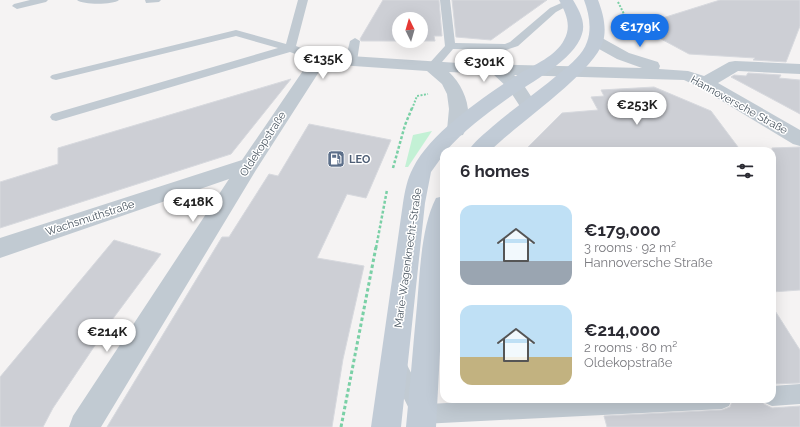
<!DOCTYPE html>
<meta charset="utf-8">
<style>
:root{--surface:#fff;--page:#f7f7f7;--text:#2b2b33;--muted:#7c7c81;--accent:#1a73e8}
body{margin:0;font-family:Raleway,sans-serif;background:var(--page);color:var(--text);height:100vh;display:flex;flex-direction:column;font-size:15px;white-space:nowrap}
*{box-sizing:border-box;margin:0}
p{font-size:13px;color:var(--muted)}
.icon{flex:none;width:22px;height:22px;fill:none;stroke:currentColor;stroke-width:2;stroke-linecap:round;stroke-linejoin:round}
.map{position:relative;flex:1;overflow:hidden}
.sheet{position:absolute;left:440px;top:147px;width:336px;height:256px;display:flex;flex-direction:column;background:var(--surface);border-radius:12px;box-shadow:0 4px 16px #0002}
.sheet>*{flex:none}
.needle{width:26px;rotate:355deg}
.controls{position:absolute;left:392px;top:12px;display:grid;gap:8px}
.controls a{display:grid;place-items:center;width:36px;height:36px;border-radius:50%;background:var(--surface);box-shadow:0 4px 16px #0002;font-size:20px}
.price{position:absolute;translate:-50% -34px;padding:0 9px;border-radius:14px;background:#fff;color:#222;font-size:13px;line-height:26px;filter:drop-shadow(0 1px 2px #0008)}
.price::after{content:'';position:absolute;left:50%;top:24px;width:12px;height:9px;margin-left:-6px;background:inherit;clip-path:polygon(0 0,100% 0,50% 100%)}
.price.selected{background:var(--accent);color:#fff}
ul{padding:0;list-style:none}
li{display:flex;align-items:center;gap:12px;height:100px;padding:0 20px}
li span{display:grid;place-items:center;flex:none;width:112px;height:80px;border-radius:12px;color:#555}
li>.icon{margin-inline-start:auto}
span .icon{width:48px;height:48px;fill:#fffc;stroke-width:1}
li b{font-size:17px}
h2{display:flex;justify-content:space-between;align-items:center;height:48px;padding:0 20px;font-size:17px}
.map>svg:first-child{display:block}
.green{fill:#c3f1d5}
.building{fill:#cdcfd5;stroke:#d7d9de;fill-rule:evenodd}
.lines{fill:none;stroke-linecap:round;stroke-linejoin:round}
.path-far2{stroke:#7ad0a6;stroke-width:2;stroke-dasharray:2 1.5;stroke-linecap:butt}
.path-far1{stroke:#7ad0a6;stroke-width:2.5;stroke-dasharray:3 2;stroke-linecap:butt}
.path{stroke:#7ad0a6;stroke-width:3;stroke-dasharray:3.5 2.5;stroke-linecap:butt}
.lane{fill:#c1cad2;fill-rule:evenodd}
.street{fill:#c1cad2;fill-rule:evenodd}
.secondary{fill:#c1cbd6;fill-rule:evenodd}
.labels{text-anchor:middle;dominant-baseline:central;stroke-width:3;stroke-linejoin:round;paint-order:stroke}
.street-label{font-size:11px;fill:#4a5661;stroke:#fff}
.service-label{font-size:11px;font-weight:bold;fill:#4e5e75;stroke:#fff;text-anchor:start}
</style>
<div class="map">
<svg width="800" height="427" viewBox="0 0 800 427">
<rect width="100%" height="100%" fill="#f5f3f3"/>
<!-- green -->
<path class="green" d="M432 131 408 167H405L413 135Z"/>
<!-- building -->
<path class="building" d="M383 0H439L442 36H434L435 41H361L360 39ZM399 19H421V41H399Z
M452 0H547L491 40 456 37Z
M720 0H800V26L786 62 753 60 755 58 689 54 637 26Z
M748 73 781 75 779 78 800 80V114L731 77 734 75 746 76Z
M291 79 231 154 0 228V182L58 164V148Z
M654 87 711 111 741 151H524L562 113 598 110 591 97 604 96 601 90Z
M309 124 391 140 366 198 347 194 317 258 364 266 343 359 332 427H107L222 237H229L269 174 278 176Z
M800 147V290L772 292V148Z
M114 240 161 254 112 320 53 408 43 427H0V377Z
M772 306 800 350V383L772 384Z
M733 399H762L764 404 772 408 800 406V427H607L604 416 722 410 730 407Z"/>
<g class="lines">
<!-- path-far2 -->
<path class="path-far2" d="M618 2 626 18 629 33
M412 109 417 96 428 94"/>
<!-- path-far1 -->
<path class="path-far1" d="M393 168 405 125 412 108
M376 248 387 190"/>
<!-- path -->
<path class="path" d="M341 427 376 247"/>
<!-- lane -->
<path class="lane" d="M30 0H48L46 2 17 9 12 6 14 4Z
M77 0H119C113 5 83 5 77 0Z
M145 0H161L159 2 146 3Z
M298 0H308L296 46 323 57 325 59 323 61H315L290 52 56 121 52 120 50 117 52 114 278 48 236 36 56 80 52 79 50 77 52 75 236 30 286 44Z
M440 0H450L455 43 505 44 510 42 550 8 568 0 573 3 556 12 518 46 506 50 453 49 436 69H428L426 67 445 46Z
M355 38 360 41 357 61 351 64 345 61 350 41Z
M396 355 403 357 427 404 522 399H732L729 406 722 409 422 424 415 421 387 364 389 357Z
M800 384V404L772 406 765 403 763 399H772V386Z"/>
<!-- street -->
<path class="street" d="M596 36 602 38 629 53 658 62 660 66 659 69 688 71 704 76 729 62 735 61 800 64V74L738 71 718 83 800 130V146L793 144 699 87 684 80 514 75 521 81 538 107 535 111 529 113 523 111 508 88 493 74 449 72C465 87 475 114 463 135L456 136 449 135 447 130 449 109 447 94 442 84 427 71 324 64 256 170 101 427H69L73 416 229 179 0 258V238L242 160 313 56 319 54 474 64 642 68 617 59 590 44 588 41 590 38Z"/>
<!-- secondary -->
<path class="secondary" d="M559 0H573C579 10 586 22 582 34 574 61 529 83 507 99 485 115 463 131 446 151H444V154L431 172 425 203 401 427H371L403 203C405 191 407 179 413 168 431 132 485 96 519 74 534 65 556 56 564 40 572 26 566 13 559 0Z
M584 0H598C603 13 607 28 603 42 592 74 517 124 490 151H468C474 142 484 134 492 127 514 108 539 91 561 72 571 64 583 54 587 42 592 29 589 13 584 0Z
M444 196V275L436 427H406C410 386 413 346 417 305 420 273 421 227 436 198Z"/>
</g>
<!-- icons -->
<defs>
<symbol id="fuel-square" viewBox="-11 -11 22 22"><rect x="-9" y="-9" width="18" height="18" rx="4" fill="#5c6f8a" stroke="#fff"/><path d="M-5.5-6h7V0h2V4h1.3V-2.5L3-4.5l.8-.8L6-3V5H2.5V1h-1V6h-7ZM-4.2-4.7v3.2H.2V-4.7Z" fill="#fff"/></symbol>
</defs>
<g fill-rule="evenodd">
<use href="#fuel-square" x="326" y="149" width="20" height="20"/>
</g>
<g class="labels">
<!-- street labels -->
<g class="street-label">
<text transform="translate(739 105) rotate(29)">Hannoversche Straße</text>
<text transform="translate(263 144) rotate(-57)">Oldekopstraße</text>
<text transform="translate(90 218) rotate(-18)">Wachsmuthstraße</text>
<text transform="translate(408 258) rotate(-82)">Marie-Wagenknecht-Straße</text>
</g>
<!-- service labels -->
<g class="service-label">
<text x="349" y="159">LEO</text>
</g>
</g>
</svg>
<div class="controls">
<a><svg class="needle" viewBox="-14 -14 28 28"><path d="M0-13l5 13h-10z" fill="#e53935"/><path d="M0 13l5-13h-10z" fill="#7c7c81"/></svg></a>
</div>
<b class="price selected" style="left:640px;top:48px">€179K</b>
<b class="price" style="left:323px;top:80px">€135K</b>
<b class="price" style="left:484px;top:83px">€301K</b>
<b class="price" style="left:637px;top:126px">€253K</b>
<b class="price" style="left:193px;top:223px">€418K</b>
<b class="price" style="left:107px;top:353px">€214K</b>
<section class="sheet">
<h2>6 homes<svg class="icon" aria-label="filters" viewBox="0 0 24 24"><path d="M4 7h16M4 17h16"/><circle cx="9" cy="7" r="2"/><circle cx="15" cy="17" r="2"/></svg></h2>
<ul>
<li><span style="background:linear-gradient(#bfe0f5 70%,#9aa5b1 0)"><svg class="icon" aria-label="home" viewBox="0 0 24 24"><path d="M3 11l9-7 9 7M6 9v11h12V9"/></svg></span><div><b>€179,000</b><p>3 rooms · 92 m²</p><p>Hannoversche Straße</p></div></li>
<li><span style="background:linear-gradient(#bfe0f5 65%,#c2b280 0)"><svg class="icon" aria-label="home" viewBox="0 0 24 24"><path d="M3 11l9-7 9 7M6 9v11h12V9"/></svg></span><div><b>€214,000</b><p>2 rooms · 80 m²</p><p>Oldekopstraße</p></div></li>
</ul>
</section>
</div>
